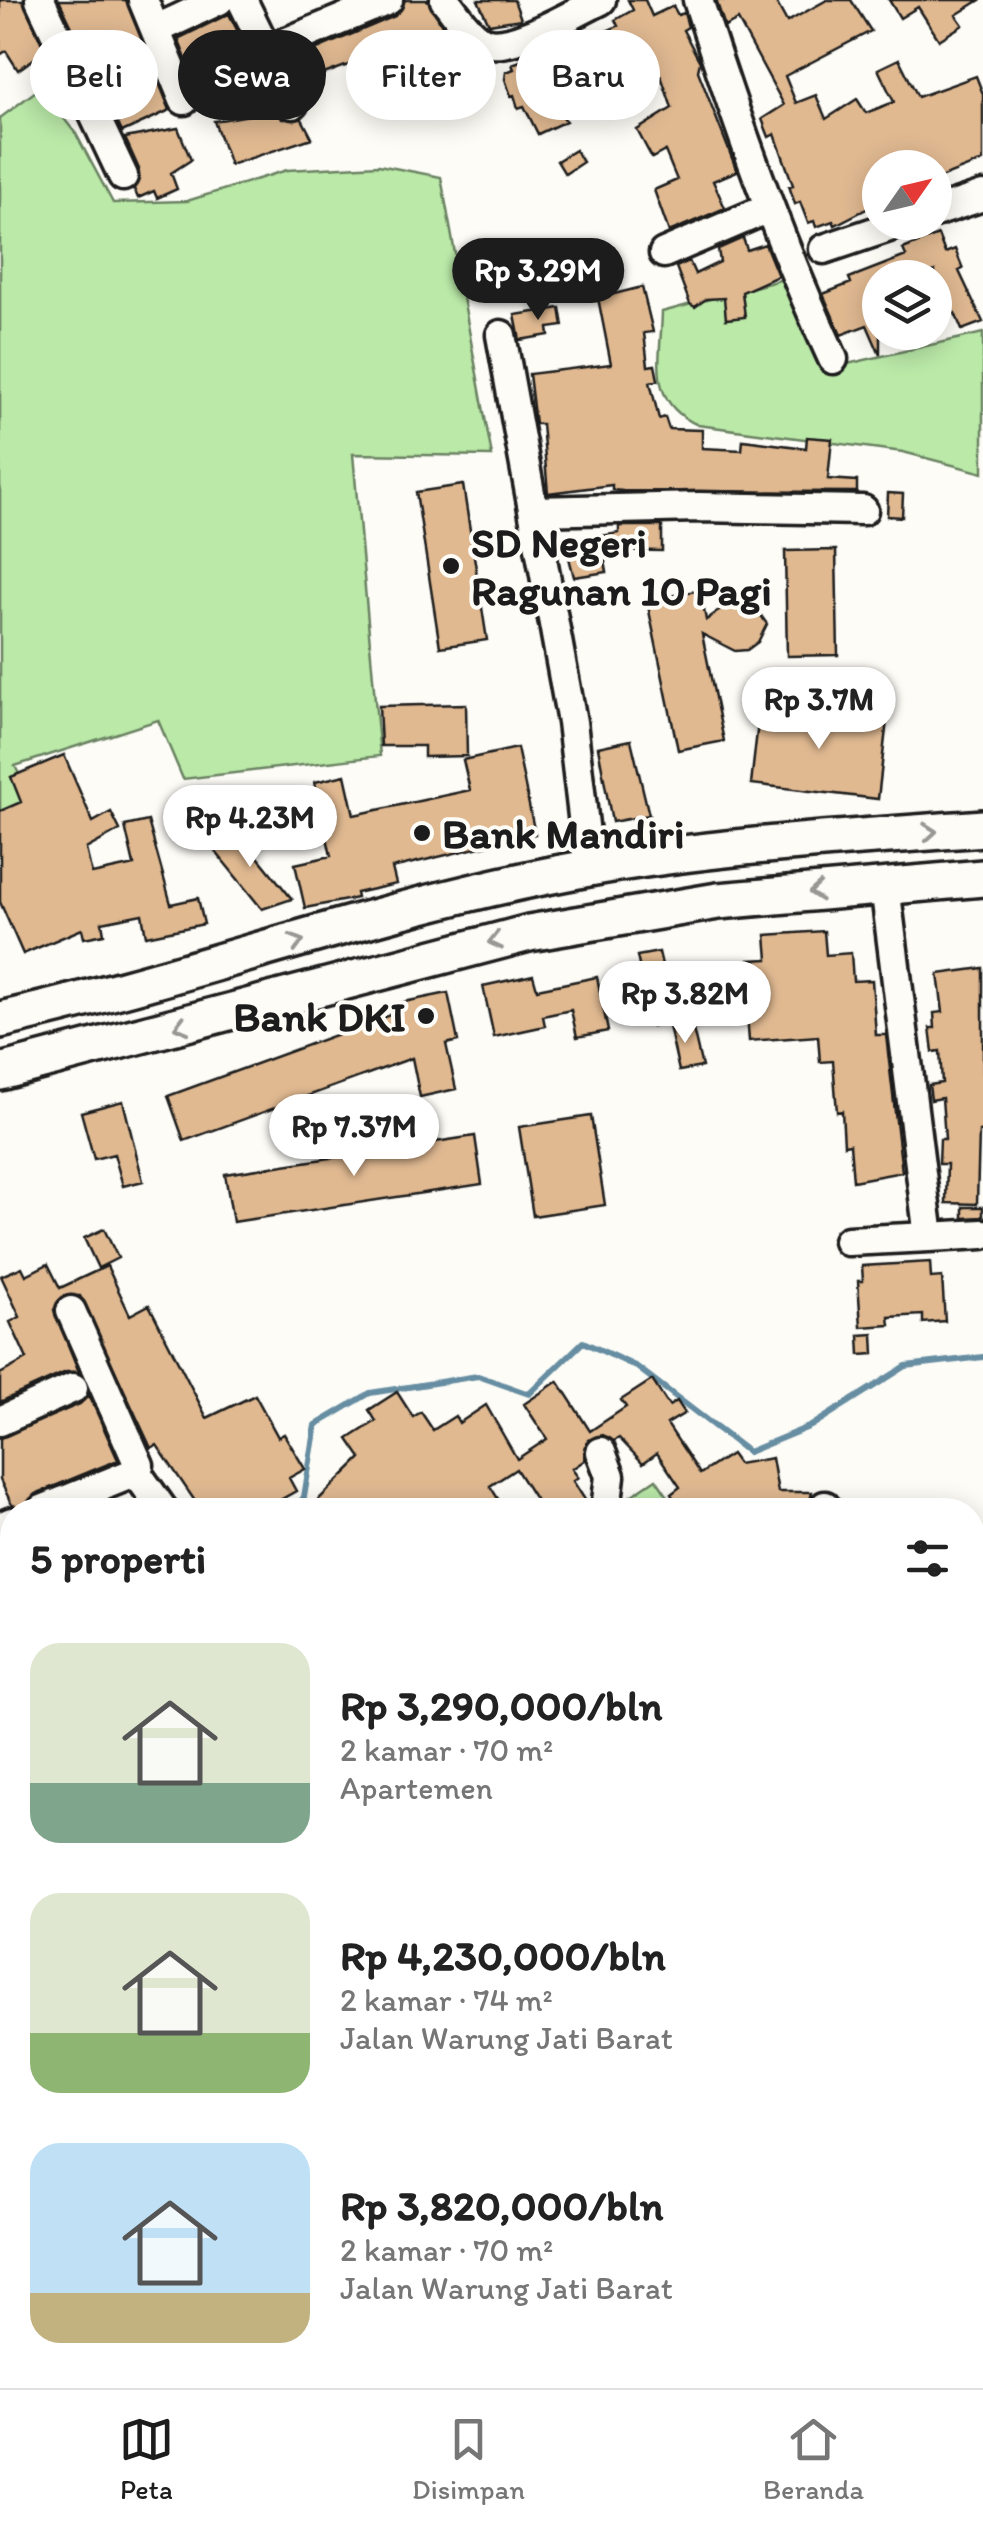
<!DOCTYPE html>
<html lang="id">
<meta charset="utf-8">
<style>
:root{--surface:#fff;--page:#f6f6f6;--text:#222;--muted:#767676;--line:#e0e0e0;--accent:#1c1c1c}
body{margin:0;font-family:Itim,sans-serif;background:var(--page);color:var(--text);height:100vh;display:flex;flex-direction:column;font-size:38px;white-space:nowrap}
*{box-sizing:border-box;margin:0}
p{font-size:32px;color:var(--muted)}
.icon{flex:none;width:55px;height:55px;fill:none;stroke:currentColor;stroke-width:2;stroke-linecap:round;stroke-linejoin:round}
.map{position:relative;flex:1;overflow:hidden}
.side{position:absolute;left:0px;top:1498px;width:985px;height:892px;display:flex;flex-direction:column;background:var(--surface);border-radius:40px 40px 0 0;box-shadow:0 5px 25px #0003}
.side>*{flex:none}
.top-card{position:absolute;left:30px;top:30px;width:925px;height:90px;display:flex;gap:20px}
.needle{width:65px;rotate:56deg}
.controls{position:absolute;left:862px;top:150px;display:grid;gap:20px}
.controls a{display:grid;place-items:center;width:90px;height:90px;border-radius:50%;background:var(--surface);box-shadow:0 5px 25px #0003;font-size:50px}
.price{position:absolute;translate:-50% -85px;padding:0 22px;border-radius:35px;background:#fff;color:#222;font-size:32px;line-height:65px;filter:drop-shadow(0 2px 5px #0008)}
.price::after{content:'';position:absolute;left:50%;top:60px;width:30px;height:22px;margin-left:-15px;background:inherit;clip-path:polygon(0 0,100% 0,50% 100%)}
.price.on{background:var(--accent);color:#fff}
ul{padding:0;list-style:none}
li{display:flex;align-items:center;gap:30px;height:250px;padding:0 30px}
li span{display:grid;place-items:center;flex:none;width:280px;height:200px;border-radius:30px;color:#555}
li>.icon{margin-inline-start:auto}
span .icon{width:120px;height:120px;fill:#fffc;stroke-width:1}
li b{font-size:42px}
h2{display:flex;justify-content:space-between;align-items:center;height:120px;padding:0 30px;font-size:42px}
.pill{padding:0 35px;border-radius:45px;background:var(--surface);box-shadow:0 5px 25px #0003;font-size:35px;line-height:90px}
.pill.on{background:var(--accent);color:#fff}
.tab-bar{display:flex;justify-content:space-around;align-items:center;height:140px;border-top:2px solid var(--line);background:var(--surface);font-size:28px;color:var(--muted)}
.tab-bar a{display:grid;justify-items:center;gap:5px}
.tab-bar .on{color:var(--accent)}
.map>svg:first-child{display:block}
.green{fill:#bae9a8;stroke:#6b8262;stroke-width:2.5}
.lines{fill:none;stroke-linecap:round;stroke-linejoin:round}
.stream{stroke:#668da1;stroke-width:6}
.building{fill:#e0b991;stroke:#1c1c1c;stroke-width:2.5}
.minor-casing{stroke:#1c1c1c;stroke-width:35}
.major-casing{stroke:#1c1c1c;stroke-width:42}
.minor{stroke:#fdfcf7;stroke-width:28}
.major{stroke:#fdfcf7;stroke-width:35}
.oneway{stroke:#989794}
.poi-dot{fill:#1c1c1c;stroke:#fdfcf7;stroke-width:4}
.labels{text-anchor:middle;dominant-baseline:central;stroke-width:8;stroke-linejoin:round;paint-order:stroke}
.poi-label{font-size:42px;font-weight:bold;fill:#1c1c1c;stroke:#fdfcf7;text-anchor:start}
</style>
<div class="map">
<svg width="983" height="2388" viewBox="0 0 983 2388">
<rect width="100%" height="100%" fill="#fdfcf7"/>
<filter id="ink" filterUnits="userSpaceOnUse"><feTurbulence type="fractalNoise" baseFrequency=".01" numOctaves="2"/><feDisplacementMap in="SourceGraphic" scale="20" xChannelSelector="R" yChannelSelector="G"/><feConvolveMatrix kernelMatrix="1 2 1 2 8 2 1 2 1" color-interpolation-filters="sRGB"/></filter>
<g filter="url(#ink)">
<!-- green -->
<path class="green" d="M40 88 76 134 113 203 187 201 287 170 379 165 441 177 492 456 353 454 380 756 183 779 158 720 15 766 33 801 0 817V118Z
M791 277 834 367 983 333V473L903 452 698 425C646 401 661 361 662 312Z
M656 1479 675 1507 630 1510 623 1501Z"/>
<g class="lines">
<!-- stream -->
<path class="stream" d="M294 1510 304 1497 316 1425 370 1393 478 1376 529 1394 583 1342 637 1367 748 1452 811 1426 906 1366 983 1357
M0 1647 12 1640"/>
</g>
<!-- building -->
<path class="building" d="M0 0H23L45 51 18 70 6 51 0 55Z
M59 0H126L170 110 122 132Z
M405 0H428L443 27 422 39 434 65 408 77 394 48 305 81 298 57 395 16Z
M478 0H514L521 19 489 24Z
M628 0H645L652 16 673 6 678 15 684 13 688 27 683 30 700 62 698 71 737 171 713 181 725 208 669 232 654 190 677 180 665 151 652 158 637 130 672 108 661 76 656 78 650 66 633 74 619 45 576 66 564 39 580 32 584 41 618 26 615 20 633 10Z
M716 0H775L787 22 827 0H851L871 31 785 76 796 103 816 95 826 119 857 99 866 113 894 102 878 69 899 59 918 97 976 76 983 94V161L935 180V168H880V202L835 225 833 221 816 227 814 221 808 223 800 202 795 204 789 186 793 185 775 134 769 137 762 119 784 105 738 20 725 27Z
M889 0H980L956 15 963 25 939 40 918 7 900 18Z
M229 14 250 56 234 65 238 76 201 96 178 39Z
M526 59 536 69 542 67 554 103 566 121 538 134 524 106 518 108 514 95 511 96 505 79 506 72 514 69 512 64Z
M272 102 282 119H302L312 138 230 165 214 121 250 115 248 108Z
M178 128 191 160 171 173 177 189 157 198 154 191 138 198 134 189 139 169 125 138Z
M575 150 583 162 565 174 557 161Z
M938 235 945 253 955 249 963 269 959 271 983 322 962 330 955 313 935 321V271L917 278H880V355L867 325 841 335 823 294 851 283 849 278 906 256 903 249Z
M743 238 747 250 765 244 778 276 742 292 745 317 726 319 724 298 706 299 695 307 690 304 676 267 689 261 695 274 720 262 718 249Z
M642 287 653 332 644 333 648 366 655 365 658 380 650 382 659 419 665 417 669 429 702 430V448L742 450 743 440 806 448 807 437 832 439 828 479 857 481V492L623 491 612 490V485L548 493 542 424H535L529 374 611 364 598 298Z
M560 308 563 326 548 328 549 335 520 340 515 315Z
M463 485 487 640 440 647 416 492Z
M888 493 903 494 902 517 887 516Z
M619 526H662V551L603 550 607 572 574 577 565 542 619 533Z
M836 550 838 655 787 656 785 551Z
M700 590 706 620 731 602 744 601 755 607 767 624 758 642 747 650 735 651 702 634 724 741 678 750 647 601Z
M466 704 467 756 424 757V746H381L379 706Z
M760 705 887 720 878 799 751 784Z
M631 740 649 815 612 822 598 747Z
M517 748 535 834 392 868 396 884 356 893 357 898 305 908 295 864 331 856 315 782 345 775 354 815 470 790 463 760Z
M64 755 93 822 111 812 120 830 86 849 92 874 134 865 125 826 148 821 171 904 198 898 204 924 146 936 142 914 102 922 104 934 84 938 82 929 23 954 0 902V811L21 802 11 777Z
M274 795 283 824 242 837 232 808Z
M237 832 242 837 292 899 262 909 207 841Z
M824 931 826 955 851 953 853 981 872 980 876 1035H886L902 1172 853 1181 850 1144 844 1145 842 1111 837 1112 833 1061 820 1062 818 1036 749 1041 745 989H752L749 960 768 959 766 935Z
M659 952 675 1021 652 1026 637 956Z
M983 968V1131L979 1132 977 1204 946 1203 947 1164H939L940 1139H945L942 1098 931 1100 929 1085 942 1083 940 1051 933 1052 930 1028H935L934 1013 943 1012 938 974Z
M533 975 537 989 597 977 608 1031 577 1037 571 1010 543 1016 545 1026 494 1037 483 986Z
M448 993 458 1041 446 1044 456 1089 420 1097 412 1058 184 1141 168 1096 401 1011 399 1003Z
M691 1021 702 1067 679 1071 669 1026Z
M123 1101 143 1181 123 1186 114 1154 94 1159 81 1112Z
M591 1116 605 1205 533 1216 519 1127Z
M475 1136 482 1184 233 1222 225 1174Z
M963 1207H983V1217L963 1218Z
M104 1229 118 1258 98 1268 84 1238Z
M930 1262 931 1278 942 1277 945 1321 923 1323V1315L889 1317 890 1325 861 1327 858 1281H863L862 1266Z
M48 1264 60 1288 107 1266 130 1315 149 1305 207 1418 255 1395 278 1437 284 1434 305 1469 289 1478 296 1491 273 1504 277 1510H201L157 1445 151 1448 80 1296H63L54 1310 79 1372H66L0 1402V1374L27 1359 10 1322 20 1317 1 1276 22 1267 26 1275Z
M873 1334 874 1354 860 1355 859 1335Z
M652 1380 669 1406 677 1401 685 1413 667 1424 700 1474 731 1454 738 1464 772 1458 778 1492H812L808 1509 681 1510 671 1494 680 1487 657 1453 643 1463 619 1438 614 1441 603 1435 588 1440 585 1460 572 1469 578 1477 573 1481 587 1503 577 1510H542L516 1469 490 1486 505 1510H467L463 1504 445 1510H419L413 1501 399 1510H308L361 1458 348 1439 376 1421 369 1410 397 1392 413 1417 421 1412 433 1430 455 1416 459 1423 486 1405 517 1459 547 1439 524 1404 558 1381 590 1431 626 1407 621 1400Z
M89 1395 118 1460 35 1494 22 1508 12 1505 0 1480V1438L80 1404Z"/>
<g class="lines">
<defs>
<path id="minor" d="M40 0 123 176
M143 0 184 100
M242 0 293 104
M445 0C456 13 468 34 483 41 509 54 575 12 601 0
M698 0C737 123 779 242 833 359
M157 29 219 0
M268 50 388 0
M935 212 983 196
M824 249 904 222
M664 253 769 208
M501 335 572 722 589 868
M536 511 699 507 863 510
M885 886 929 1237 983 1234
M848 1241 929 1237
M0 1421 73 1388
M601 1452 610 1476 606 1510
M136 1472 163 1510
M825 1506V1510
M42 1510 136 1472 139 1465 71 1311
M0 1527 12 1522
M972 1573 983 1566
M972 1655 983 1649
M972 1703 983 1716
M0 1865 12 1882
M0 2082 12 2072
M972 2202 983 2196
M972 2234 983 2249
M0 2256 12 2248
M247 2378 254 2388
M472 2378 479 2388
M823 2378 831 2388
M902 2378 910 2388
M174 2388 191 2378
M579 2388 594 2378
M859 2388 874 2378"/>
<path id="major" d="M0 1020C197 975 390 903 589 868 719 845 852 838 983 828
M0 1072 529 933 718 901 983 878
M0 1818 12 1835
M401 2378 408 2388"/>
</defs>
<!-- minor casing -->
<use href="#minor" class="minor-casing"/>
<!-- major casing -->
<use href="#major" class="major-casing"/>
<!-- minor -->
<use href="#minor" class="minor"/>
<!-- major -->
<use href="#major" class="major"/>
</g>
<!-- one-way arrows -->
<defs><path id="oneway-chevron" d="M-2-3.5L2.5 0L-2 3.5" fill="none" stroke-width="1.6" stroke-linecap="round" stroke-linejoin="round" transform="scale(2.5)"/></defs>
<g class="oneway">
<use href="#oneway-chevron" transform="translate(930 832) rotate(-5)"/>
<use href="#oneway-chevron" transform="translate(816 892) rotate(175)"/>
<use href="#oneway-chevron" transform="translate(495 941) rotate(167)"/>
<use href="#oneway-chevron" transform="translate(297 942) rotate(-16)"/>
<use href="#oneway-chevron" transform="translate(181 1026) rotate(165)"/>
</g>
</g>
<!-- markers -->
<g class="poi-dot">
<circle cx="451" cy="566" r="10"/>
<circle cx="422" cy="833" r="10"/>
<circle cx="426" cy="1016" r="10"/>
</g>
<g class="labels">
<!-- poi labels -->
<g class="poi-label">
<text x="471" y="542">SD Negeri<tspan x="471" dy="48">Ragunan 10 Pagi</tspan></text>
<text x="442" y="833">Bank Mandiri</text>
<text x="406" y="1016" text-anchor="end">Bank DKI</text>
</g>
</g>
</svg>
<div class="controls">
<a><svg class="needle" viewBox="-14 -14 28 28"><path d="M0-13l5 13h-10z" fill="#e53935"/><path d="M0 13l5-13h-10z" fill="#767676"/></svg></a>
<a><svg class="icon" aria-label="layers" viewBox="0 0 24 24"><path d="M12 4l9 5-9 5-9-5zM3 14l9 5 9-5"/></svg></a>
</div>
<b class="price on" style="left:538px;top:323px">Rp 3.29M</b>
<b class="price" style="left:819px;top:752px">Rp 3.7M</b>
<b class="price" style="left:250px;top:870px">Rp 4.23M</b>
<b class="price" style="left:685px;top:1046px">Rp 3.82M</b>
<b class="price" style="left:354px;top:1179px">Rp 7.37M</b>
<div class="top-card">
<a class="pill">Beli</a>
<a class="pill on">Sewa</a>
<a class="pill">Filter</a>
<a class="pill">Baru</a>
</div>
<section class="side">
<h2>5 properti<svg class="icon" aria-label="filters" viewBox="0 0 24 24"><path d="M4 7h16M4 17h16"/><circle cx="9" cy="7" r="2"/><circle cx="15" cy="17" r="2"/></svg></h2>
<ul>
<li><span style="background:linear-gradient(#dfe7d0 70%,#7fa58c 0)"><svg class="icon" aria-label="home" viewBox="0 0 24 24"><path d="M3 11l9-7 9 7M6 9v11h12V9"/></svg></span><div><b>Rp 3,290,000/bln</b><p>2 kamar · 70 m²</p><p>Apartemen</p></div></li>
<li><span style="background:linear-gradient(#dfe7d0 70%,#8fb573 0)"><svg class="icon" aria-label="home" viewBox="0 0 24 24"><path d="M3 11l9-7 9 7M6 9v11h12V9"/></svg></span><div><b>Rp 4,230,000/bln</b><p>2 kamar · 74 m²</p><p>Jalan Warung Jati Barat</p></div></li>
<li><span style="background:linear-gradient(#bfe0f5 75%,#c2b280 0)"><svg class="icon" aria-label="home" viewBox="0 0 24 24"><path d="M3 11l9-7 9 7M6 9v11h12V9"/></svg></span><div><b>Rp 3,820,000/bln</b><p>2 kamar · 70 m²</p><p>Jalan Warung Jati Barat</p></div></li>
</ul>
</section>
</div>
<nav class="tab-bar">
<a class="on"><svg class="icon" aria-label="map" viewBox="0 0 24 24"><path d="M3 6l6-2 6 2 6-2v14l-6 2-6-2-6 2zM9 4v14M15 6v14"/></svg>Peta</a>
<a><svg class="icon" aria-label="saved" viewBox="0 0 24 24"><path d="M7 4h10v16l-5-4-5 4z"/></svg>Disimpan</a>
<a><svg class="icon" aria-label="home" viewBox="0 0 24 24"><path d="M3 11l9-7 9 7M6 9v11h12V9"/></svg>Beranda</a>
</nav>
